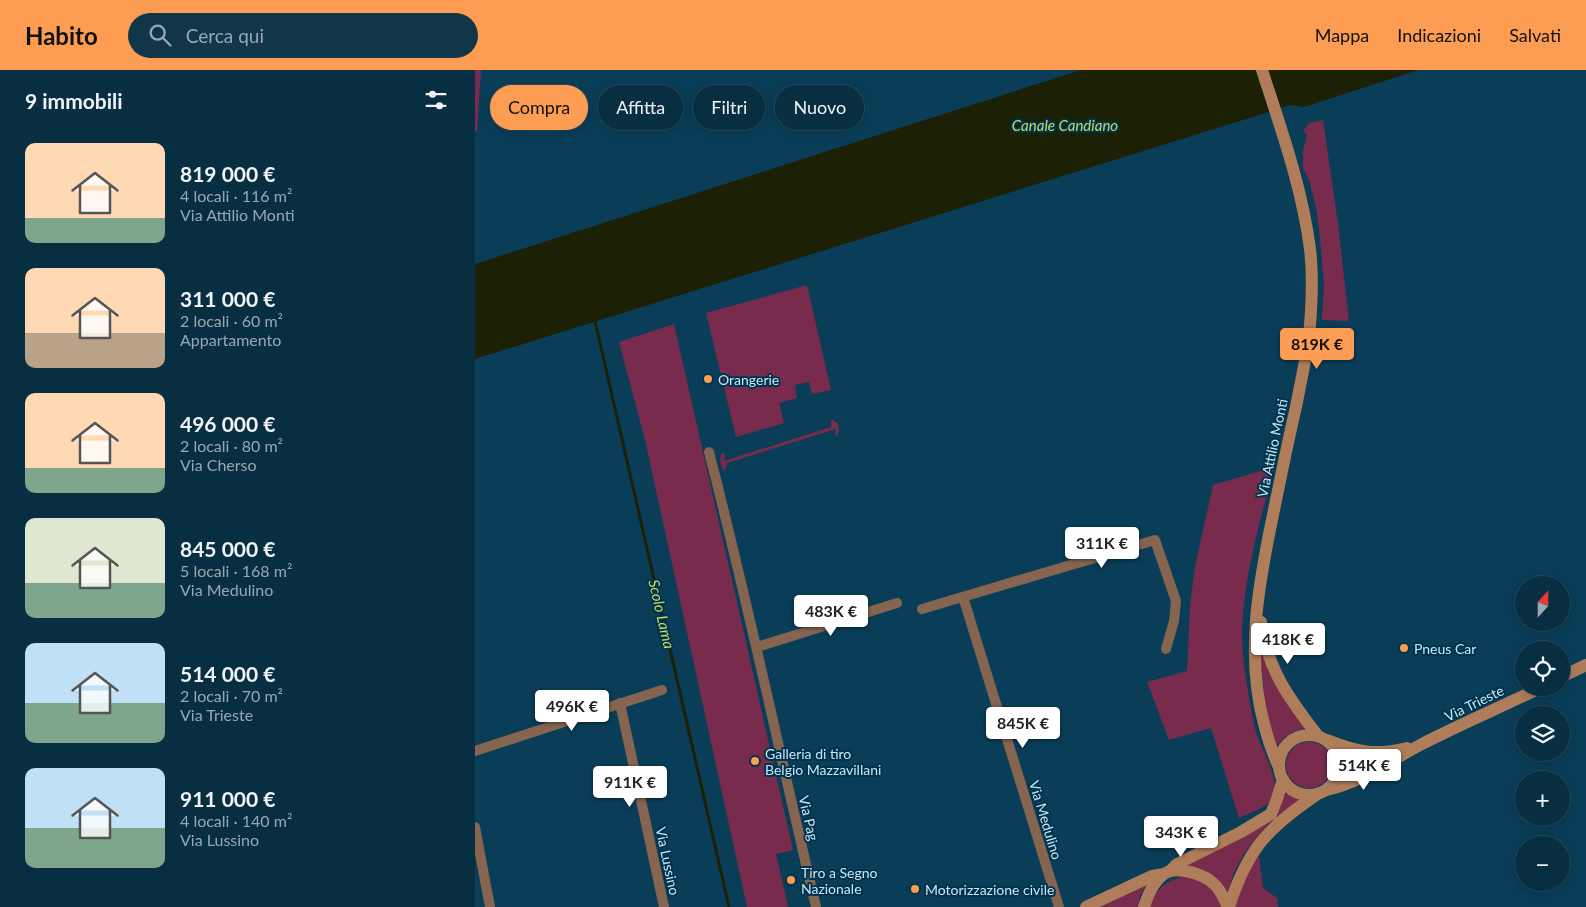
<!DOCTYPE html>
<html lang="it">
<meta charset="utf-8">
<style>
:root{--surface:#082e42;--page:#113649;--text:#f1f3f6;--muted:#98a8b2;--line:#294a5b;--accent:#fc9d53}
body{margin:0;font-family:Lato,sans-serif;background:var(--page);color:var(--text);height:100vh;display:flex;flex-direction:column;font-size:19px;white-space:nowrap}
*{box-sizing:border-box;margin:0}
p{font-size:16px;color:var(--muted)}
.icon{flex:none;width:28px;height:28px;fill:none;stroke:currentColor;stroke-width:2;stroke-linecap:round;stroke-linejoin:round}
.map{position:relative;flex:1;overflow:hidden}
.details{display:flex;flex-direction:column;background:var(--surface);width:475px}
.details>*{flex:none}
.top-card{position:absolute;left:15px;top:15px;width:475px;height:45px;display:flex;gap:10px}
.needle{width:32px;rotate:21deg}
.fabs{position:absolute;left:1040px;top:506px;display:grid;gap:10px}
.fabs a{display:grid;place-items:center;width:55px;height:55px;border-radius:50%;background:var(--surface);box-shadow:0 2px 12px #0003,0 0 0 1px var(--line);font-size:25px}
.price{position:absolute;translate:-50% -42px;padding:0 11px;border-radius:5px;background:#fff;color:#222;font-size:16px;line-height:32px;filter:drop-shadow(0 1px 2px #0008)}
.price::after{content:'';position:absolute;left:50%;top:30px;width:15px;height:11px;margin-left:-8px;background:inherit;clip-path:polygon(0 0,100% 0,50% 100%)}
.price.on{background:var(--accent);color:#111}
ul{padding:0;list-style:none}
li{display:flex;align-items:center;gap:15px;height:125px;padding:0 25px}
li span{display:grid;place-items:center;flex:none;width:140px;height:100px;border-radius:10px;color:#555}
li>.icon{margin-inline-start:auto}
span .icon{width:60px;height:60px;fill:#fffc;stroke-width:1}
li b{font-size:21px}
h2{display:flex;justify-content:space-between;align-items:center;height:60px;padding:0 25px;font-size:21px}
.chip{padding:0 18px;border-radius:22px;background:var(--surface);box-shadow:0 2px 12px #0003,0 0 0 1px var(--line);font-size:18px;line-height:45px}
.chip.on{background:var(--accent);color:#111}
header{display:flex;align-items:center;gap:30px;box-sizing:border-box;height:70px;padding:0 25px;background:var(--accent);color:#111}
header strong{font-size:24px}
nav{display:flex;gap:28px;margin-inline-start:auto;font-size:18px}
.search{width:350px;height:45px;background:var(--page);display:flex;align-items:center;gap:12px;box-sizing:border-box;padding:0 18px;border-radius:28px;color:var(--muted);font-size:19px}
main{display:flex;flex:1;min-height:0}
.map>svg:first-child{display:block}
.green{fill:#782b4c}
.water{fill:#1c2004}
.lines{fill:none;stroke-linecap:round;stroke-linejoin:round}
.stream{stroke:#1c2004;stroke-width:3}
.street{stroke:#85654f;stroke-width:10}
.secondary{stroke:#af7d5a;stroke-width:12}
.poi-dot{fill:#fc9d53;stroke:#00334c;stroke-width:2}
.labels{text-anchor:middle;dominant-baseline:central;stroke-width:4;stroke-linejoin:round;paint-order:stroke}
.poi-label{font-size:14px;fill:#c7e6fa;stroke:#00334c;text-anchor:start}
.street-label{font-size:14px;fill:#c7e6fa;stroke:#00334c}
.water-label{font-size:15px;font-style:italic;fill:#c8d960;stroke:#00334c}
</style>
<header>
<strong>Habito</strong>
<div class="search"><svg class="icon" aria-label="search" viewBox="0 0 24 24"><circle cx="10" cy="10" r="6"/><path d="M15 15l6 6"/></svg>Cerca qui</div>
<nav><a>Mappa</a><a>Indicazioni</a><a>Salvati</a></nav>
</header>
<main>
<section class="details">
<h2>9 immobili<svg class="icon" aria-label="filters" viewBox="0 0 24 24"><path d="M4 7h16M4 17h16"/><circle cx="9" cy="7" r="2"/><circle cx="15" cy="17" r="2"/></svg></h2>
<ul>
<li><span style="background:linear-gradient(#ffd9b3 75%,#7fa58c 0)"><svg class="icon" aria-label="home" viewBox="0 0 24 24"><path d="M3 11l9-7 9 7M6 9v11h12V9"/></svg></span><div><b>819 000 €</b><p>4 locali · 116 m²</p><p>Via Attilio Monti</p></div></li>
<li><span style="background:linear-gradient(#ffd9b3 65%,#b9a48a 0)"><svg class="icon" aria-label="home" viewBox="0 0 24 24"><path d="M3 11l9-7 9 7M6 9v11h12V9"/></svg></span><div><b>311 000 €</b><p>2 locali · 60 m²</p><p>Appartamento</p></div></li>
<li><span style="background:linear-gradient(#ffd9b3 75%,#7fa58c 0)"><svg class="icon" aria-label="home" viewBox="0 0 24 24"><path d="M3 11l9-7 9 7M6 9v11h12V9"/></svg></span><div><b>496 000 €</b><p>2 locali · 80 m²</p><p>Via Cherso</p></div></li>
<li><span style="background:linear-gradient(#dfe7d0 65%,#7fa58c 0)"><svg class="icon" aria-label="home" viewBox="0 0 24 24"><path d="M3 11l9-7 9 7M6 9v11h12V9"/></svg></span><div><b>845 000 €</b><p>5 locali · 168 m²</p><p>Via Medulino</p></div></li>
<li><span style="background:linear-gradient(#bfe0f5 60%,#7fa58c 0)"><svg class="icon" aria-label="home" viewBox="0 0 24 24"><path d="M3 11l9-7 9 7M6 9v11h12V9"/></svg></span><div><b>514 000 €</b><p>2 locali · 70 m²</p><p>Via Trieste</p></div></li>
<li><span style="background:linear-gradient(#bfe0f5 60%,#7fa58c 0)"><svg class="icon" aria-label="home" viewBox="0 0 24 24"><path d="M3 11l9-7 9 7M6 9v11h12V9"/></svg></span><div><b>911 000 €</b><p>4 locali · 140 m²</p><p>Via Lussino</p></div></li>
</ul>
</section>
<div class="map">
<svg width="1111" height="837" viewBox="0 0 1111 837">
<rect width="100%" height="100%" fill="#0a3e58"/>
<!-- green -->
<path class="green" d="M0 0H6L2 61H0Z
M848 50 863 154 874 251 847 250 849 214 844 159 841 137 834 110 828 98V81L832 65 828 61 834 53Z
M332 215 356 320 337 324 334 312 320 315 322 328 304 333 309 353 261 367 231 243Z
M199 254 318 780 301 784 313 837H272L170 370 144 272Z
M358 350 363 354 364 359 363 365 360 366 361 359 252 393 250 401C246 398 244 389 246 384L250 383 249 391 356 357V351Z
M799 397C785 451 769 505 767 561 767 589 772 616 777 644 778 649 779 654 780 659 785 677 805 709 799 727 796 736 772 744 764 748L736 658 694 670 672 612 712 601 715 535 720 497 738 415Z
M789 582 809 629 830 658C816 662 807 667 800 679L792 652 785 583Z
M811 695a23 23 0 1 1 46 0a23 23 0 1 1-46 0Z
M868 683 887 688 908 691 870 710 869 708 870 691Z
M809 720 816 725 829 727C799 746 772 772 758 805 756 811 755 818 754 824 740 802 732 803 709 797L775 763Z
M784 786 788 818 802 828 803 837H760L773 800Z
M707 807 720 808 740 821 747 837H675C681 819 689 812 707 807Z
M672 814 665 826 663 837H626Z"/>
<!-- water -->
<path class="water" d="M606 0H943L829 37 816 35 0 289V194Z"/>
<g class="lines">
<!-- stream -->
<path class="stream" d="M120 251 254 837"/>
<!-- street -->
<path class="street" d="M234 382C273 533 305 685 341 837
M488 527 584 837
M447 539 680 470 701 531 699 551 691 579
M282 577 422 533
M145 633 189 837
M0 681 187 620
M0 757 15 837"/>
<!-- secondary -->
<path class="secondary" d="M787 0C806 59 827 117 835 179 838 204 837 230 835 255 833 282 826 310 821 337 813 371 806 406 799 440 784 511 770 583 789 654 793 669 797 683 804 697
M786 552C792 599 815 630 843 666
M1086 607 1111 595
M804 695a30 30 0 1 1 60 0a30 30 0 1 1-60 0Z
M852 670C883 682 899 686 932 678
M851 720C886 713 916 690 947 674 986 654 1026 637 1065 618
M695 801 702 794 766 762 796 744 802 729 808 709
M611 837 677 806 689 804
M669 837C673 825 678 812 689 804 701 795 729 804 739 814 746 820 749 829 753 837
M754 837C773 777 794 757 844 723"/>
</g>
<!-- markers -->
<g class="poi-dot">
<circle cx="233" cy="309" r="5"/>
<circle cx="929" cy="578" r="5"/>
<circle cx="280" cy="691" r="5"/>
<circle cx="316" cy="810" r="5"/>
<circle cx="440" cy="819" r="5"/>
</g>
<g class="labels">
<!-- poi labels -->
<g class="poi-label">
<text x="243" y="309">Orangerie</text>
<text x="939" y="578">Pneus Car</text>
<text x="290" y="683">Galleria di tiro<tspan x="290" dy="16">Belgio Mazzavillani</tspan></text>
<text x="326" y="802">Tiro a Segno<tspan x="326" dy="16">Nazionale</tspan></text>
<text x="450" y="819">Motorizzazione civile</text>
</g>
<!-- street labels -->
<g class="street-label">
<text transform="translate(797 378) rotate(-78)">Via Attilio Monti</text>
<text transform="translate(999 633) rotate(-26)">Via Trieste</text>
<text transform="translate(334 748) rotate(77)">Via Pag</text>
<text transform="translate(571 750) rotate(73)">Via Medulino</text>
<text transform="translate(193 791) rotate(78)">Via Lussino</text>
</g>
<!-- water labels -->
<g class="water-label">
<text x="590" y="55">Canale Candiano</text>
<text transform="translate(187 544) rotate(77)">Scolo Lama</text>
</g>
</g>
</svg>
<div class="fabs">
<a><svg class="needle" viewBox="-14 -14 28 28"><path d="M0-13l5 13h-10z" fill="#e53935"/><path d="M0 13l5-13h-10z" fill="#98a8b2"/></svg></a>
<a><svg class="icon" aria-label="locate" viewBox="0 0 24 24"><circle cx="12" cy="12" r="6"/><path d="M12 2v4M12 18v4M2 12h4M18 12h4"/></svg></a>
<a><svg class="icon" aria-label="layers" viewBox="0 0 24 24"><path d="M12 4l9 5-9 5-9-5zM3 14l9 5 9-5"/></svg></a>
<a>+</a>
<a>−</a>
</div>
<b class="price on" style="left:842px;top:300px">819K €</b>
<b class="price" style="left:627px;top:499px">311K €</b>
<b class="price" style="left:356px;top:567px">483K €</b>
<b class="price" style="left:813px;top:595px">418K €</b>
<b class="price" style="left:97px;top:662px">496K €</b>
<b class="price" style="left:548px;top:679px">845K €</b>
<b class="price" style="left:889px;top:721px">514K €</b>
<b class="price" style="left:155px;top:738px">911K €</b>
<b class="price" style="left:706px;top:788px">343K €</b>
<div class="top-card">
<a class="chip on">Compra</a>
<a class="chip">Affitta</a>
<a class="chip">Filtri</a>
<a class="chip">Nuovo</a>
</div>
</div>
</main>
